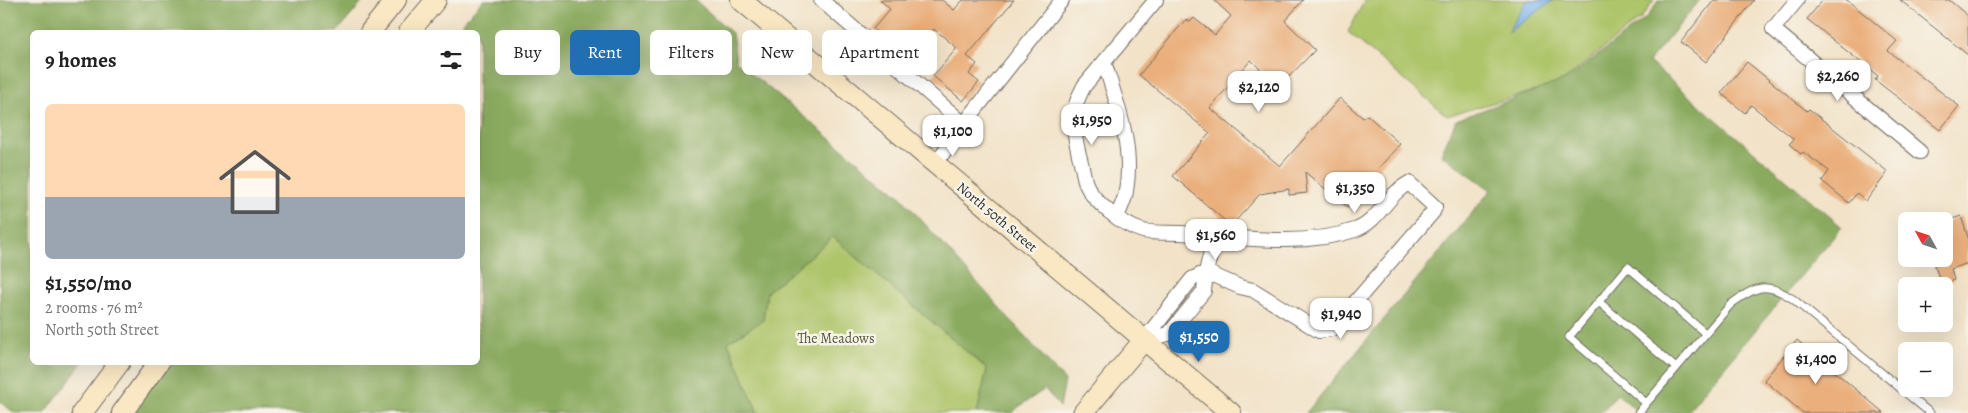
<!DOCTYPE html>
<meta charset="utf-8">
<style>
:root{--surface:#fff;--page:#f2f2f2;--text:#222;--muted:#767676;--accent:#1f6fb2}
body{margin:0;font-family:Alegreya,serif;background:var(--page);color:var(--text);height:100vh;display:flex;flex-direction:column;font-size:19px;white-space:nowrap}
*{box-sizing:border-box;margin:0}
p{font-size:16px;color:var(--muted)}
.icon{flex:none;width:28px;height:28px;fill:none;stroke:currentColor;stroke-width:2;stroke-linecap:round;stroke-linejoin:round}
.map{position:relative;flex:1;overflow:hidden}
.sheet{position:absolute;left:30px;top:30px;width:450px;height:335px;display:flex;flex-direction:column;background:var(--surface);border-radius:8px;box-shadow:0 5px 20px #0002}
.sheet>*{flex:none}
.top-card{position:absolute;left:495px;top:30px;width:475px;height:45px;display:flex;gap:10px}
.needle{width:32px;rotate:310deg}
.fabs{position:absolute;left:1898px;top:212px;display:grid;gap:10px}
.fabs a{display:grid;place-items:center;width:55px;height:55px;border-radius:8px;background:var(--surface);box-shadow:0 5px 20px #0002;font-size:25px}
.price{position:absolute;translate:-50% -42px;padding:0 11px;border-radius:10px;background:#fff;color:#222;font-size:16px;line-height:32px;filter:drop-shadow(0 1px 2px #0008)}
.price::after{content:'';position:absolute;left:50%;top:30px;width:15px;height:11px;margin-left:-8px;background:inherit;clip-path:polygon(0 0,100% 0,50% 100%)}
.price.active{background:var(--accent);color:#fff}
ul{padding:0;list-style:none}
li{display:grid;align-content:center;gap:10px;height:265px;padding:0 15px}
li span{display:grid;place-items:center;height:155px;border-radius:8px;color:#555}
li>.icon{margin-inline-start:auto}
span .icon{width:90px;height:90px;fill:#fffc;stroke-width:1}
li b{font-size:21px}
h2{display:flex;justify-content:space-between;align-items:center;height:60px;padding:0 15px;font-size:21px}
.chip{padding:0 18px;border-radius:8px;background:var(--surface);box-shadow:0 5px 20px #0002;font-size:18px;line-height:45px}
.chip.active{background:var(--accent);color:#fff}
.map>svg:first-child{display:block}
.green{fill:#aec56b;stroke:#6c784b}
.forest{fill:#8aaa5f;stroke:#5a6a45}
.water{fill:#81b5ef;stroke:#56708d}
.building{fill:#eaaf7b}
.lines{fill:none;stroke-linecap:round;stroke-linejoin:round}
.lane-casing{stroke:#716b62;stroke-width:9}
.street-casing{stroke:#716b62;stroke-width:16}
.secondary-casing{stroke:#716b62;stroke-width:22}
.lane{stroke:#fff;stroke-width:7}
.street{stroke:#fff;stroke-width:14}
.secondary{stroke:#fae7c3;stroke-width:20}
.labels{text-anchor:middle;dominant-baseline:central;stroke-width:5;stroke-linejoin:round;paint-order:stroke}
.street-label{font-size:14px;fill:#2b2b2b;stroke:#f7f3e8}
.park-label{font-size:14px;fill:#52593e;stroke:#f7f3e8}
</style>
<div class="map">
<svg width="1968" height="413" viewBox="0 0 1968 413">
<rect width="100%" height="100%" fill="#f7f3e8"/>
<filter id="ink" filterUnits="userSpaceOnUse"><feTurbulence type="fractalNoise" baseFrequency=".02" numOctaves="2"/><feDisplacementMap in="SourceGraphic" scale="10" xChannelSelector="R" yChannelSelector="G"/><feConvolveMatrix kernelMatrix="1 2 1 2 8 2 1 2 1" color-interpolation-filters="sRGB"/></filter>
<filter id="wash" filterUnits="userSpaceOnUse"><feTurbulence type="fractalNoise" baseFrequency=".0096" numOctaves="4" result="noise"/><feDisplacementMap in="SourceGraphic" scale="20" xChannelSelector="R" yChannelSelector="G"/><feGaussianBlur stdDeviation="1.12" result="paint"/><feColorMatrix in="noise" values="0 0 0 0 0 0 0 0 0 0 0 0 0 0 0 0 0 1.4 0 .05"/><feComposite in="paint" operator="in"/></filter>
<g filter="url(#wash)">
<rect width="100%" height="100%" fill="#f2e2c7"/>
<!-- green -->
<path class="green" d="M1365 0H1654L1642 17 1559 84 1447 116 1348 32Z
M833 237 987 369 977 413H758L728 342 763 320 767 292Z"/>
<!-- forest -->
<path class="forest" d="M0 0H364L337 32H32V362L82 363 45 413H15L0 402Z
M483 0H695L732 33 736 61 899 195 1065 381 1060 407 1045 389 1017 408 1013 413H977L987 369 833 237 767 292 763 320 728 342 758 413H126L167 363 478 362V32H454Z
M1659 0H1700L1649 62 1842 227 1686 413H1640L1617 394 1601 413H1306L1491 190 1441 154 1456 120 1567 79 1647 17Z"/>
<!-- water -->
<path class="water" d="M1527 0H1554L1508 32Z"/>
<g id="blocks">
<!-- building -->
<path class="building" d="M880 0H942L954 10 963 0H1014L967 56 977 64 969 74 979 82 963 101 933 76 957 48 934 29 916 49 908 42 899 52 873 29 890 9Z
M1214 0H1303L1285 21 1315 50 1279 87 1251 60 1210 108 1280 166 1340 98 1363 118 1367 115 1400 144 1368 180 1369 182 1347 207 1305 172 1307 193 1289 195V189L1260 194 1231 226 1173 176 1210 133 1139 75 1186 19 1190 22 1194 18 1215 35 1231 16Z
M1714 0H1754L1706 62 1681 42Z
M1823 0H1847L1897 41 1888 51 1959 106 1940 130 1875 80 1878 76 1807 19Z
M1900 0H1949L1968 16V55Z
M1747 62 1807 111 1809 109 1888 172 1866 201 1857 193 1849 203 1822 181 1829 171 1803 152 1801 154 1789 144 1794 139 1751 105 1745 113 1721 93Z
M1961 216 1968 237V263L1951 269 1954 280 1942 285 1932 259H1944V222Z
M1797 340 1884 413H1803L1764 380Z"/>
</g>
</g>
<g filter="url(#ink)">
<use href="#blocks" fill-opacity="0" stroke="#716b62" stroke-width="1"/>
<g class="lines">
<defs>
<path id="lane" d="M1599 302 1676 368
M1646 403 1569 337 1628 267 1705 333
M1638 413 1731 304C1756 286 1766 281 1793 299L1930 413"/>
<path id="street" d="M821 0 964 124
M1156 0 1084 86C1069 114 1072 124 1079 155 1082 164 1083 175 1086 184 1093 202 1122 224 1140 230 1149 234 1170 232 1181 233 1238 237 1300 248 1355 230 1379 222 1387 194 1409 183L1435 207 1433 212 1332 329 1319 331 1253 290 1240 287 1206 272 1215 235
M1797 0 1773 29 1920 152
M1104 62C1117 103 1134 147 1126 191 1125 200 1120 209 1117 217
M935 164 964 124 1062 0
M1206 272 1204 291 1169 334 1144 340 1192 279Z"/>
<path id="secondary" d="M741 0 1231 413
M370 32 396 0
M409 32 436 0
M82 413 120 362
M122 413 159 362
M1083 413 1144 340"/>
</defs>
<!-- lane casing -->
<use href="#lane" class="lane-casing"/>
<!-- street casing -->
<use href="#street" class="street-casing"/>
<!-- secondary casing -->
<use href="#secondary" class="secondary-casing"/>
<!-- lane -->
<use href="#lane" class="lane"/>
<!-- street -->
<use href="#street" class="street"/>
<!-- secondary -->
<use href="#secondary" class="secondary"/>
</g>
</g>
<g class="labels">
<!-- street labels -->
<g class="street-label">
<text transform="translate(997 217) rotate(40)">North 50th Street</text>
</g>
<!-- park labels -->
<g class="park-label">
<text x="836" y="338">The Meadows</text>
</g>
</g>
</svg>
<div class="fabs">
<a><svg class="needle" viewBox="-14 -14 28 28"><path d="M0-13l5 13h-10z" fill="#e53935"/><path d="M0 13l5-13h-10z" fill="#767676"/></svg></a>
<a>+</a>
<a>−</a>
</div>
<b class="price" style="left:1838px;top:102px">$2,260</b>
<b class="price" style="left:1259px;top:113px">$2,120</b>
<b class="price" style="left:1092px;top:146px">$1,950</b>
<b class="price" style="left:953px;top:157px">$1,100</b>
<b class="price" style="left:1355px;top:214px">$1,350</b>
<b class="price" style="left:1216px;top:261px">$1,560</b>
<b class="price" style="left:1341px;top:340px">$1,940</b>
<b class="price active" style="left:1199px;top:363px">$1,550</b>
<b class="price" style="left:1816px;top:385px">$1,400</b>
<div class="top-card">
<a class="chip">Buy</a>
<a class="chip active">Rent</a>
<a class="chip">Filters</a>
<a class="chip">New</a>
<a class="chip">Apartment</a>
</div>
<section class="sheet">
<h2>9 homes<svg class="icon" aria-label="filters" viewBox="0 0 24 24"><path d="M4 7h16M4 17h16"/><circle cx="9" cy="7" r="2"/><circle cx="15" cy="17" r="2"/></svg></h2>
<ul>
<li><span style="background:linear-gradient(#ffd9b3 60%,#9aa5b1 0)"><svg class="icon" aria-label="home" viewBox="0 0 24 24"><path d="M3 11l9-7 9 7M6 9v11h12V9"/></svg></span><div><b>$1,550/mo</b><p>2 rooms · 76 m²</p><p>North 50th Street</p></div></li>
</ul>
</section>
</div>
